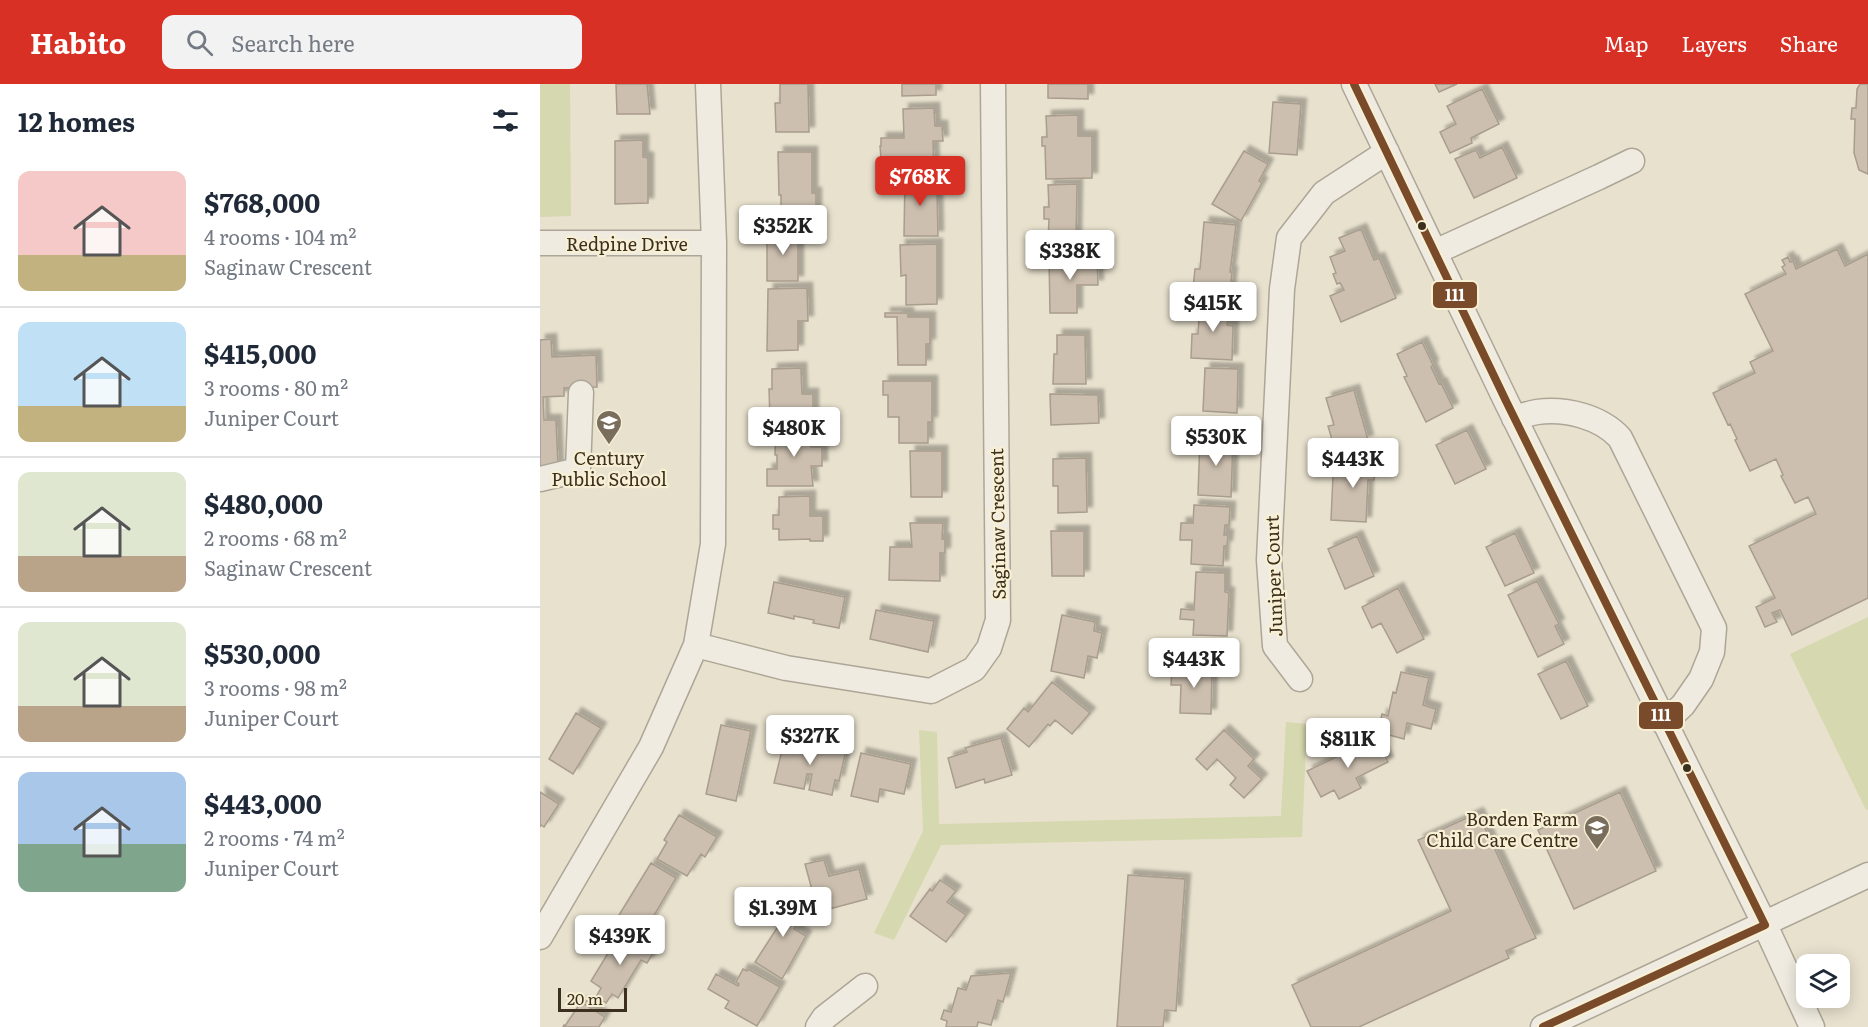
<!DOCTYPE html>
<meta charset="utf-8">
<style>
:root{--surface:#fff;--page:#f2f2f3;--text:#1f2937;--muted:#747a83;--line:#e0e1e3;--accent:#d93025}
body{margin:0;font-family:Literata,serif;background:var(--page);color:var(--text);height:100vh;display:flex;flex-direction:column;font-size:22px;white-space:nowrap}
*{box-sizing:border-box;margin:0}
p{font-size:20px;color:var(--muted)}
.icon{flex:none;width:33px;height:33px;fill:none;stroke:currentColor;stroke-width:2;stroke-linecap:round;stroke-linejoin:round}
.map{position:relative;flex:1;overflow:hidden}
.side{display:flex;flex-direction:column;background:var(--surface);width:540px}
.side>*{flex:none}
.controls{position:absolute;left:1256px;top:870px;display:grid;gap:12px}
.controls a{display:grid;place-items:center;width:54px;height:54px;border-radius:12px;background:var(--surface);box-shadow:0 3px 15px #0003;font-size:30px}
.scale{position:absolute;left:18px;bottom:15px;width:69px;box-sizing:border-box;padding-left:6px;border:3px solid #3d2f1e;border-top:0;font-size:16px;line-height:21px;white-space:nowrap;color:#3d2f1e;-webkit-text-stroke:4px #f8f0d4;paint-order:stroke}
.price{position:absolute;translate:-50% -51px;padding:0 14px;border-radius:6px;background:#fff;color:#222;font-size:20px;line-height:39px;filter:drop-shadow(0 2px 3px #0008)}
.price::after{content:'';position:absolute;left:50%;top:36px;width:18px;height:14px;margin-left:-9px;background:inherit;clip-path:polygon(0 0,100% 0,50% 100%)}
.price.current{background:var(--accent);color:#fff}
ul{padding:0;list-style:none}
li{display:flex;align-items:center;gap:18px;height:150px;padding:0 18px}
li+li{border-top:2px solid var(--line)}
li span{display:grid;place-items:center;flex:none;width:168px;height:120px;border-radius:12px;color:#555}
li>.icon{margin-inline-start:auto}
span .icon{width:72px;height:72px;fill:#fffc;stroke-width:1}
li b{font-size:26px}
h2{display:flex;justify-content:space-between;align-items:center;height:72px;padding:0 18px;font-size:26px}
header{display:flex;align-items:center;gap:36px;box-sizing:border-box;height:84px;padding:0 30px;background:var(--accent);color:#fff}
header strong{font-size:28px}
nav{display:flex;gap:33px;margin-inline-start:auto;font-size:21px}
.search{width:420px;height:54px;background:var(--page);display:flex;align-items:center;gap:15px;box-sizing:border-box;padding:0 21px;border-radius:12px;color:var(--muted);font-size:22px}
main{display:flex;flex:1;min-height:0}
.map>svg:first-child{display:block}
.green{fill:#d6d8af}
.building{fill:#ccbfaf;stroke:#a99d8d;stroke-width:1.5;filter:url(#shadow)}
.lines{fill:none;stroke-linecap:round;stroke-linejoin:round}
.minor-casing{stroke:#ada697;stroke-width:27}
.minor{stroke:#efebe0;stroke-width:24}
.bus-1-casing{stroke:#f8f0d4;stroke-width:12}
.bus-1{stroke:#7a4b2a;stroke-width:8}
.bus-dot{fill:#3d2f1e;stroke:#f8f0d4;stroke-width:2}
.labels{text-anchor:middle;dominant-baseline:central;stroke-width:4.5;stroke-linejoin:round;paint-order:stroke}
.street-label{font-size:18px;fill:#3d2f1e;stroke:#f8f0d4}
.poi-label{font-size:18px;fill:#3d2f1e;stroke:#f8f0d4}
.line-badge{stroke:#f8f0d4;stroke-width:2}
.badge-label{font-size:16px;text-anchor:middle;font-weight:bold;fill:#fff}
</style>
<header>
<strong>Habito</strong>
<div class="search"><svg class="icon" aria-label="search" viewBox="0 0 24 24"><circle cx="10" cy="10" r="6"/><path d="M15 15l6 6"/></svg>Search here</div>
<nav><a>Map</a><a>Layers</a><a>Share</a></nav>
</header>
<main>
<section class="side">
<h2>12 homes<svg class="icon" aria-label="filters" viewBox="0 0 24 24"><path d="M4 7h16M4 17h16"/><circle cx="9" cy="7" r="2"/><circle cx="15" cy="17" r="2"/></svg></h2>
<ul>
<li><span style="background:linear-gradient(#f6c9c9 70%,#c2b280 0)"><svg class="icon" aria-label="home" viewBox="0 0 24 24"><path d="M3 11l9-7 9 7M6 9v11h12V9"/></svg></span><div><b>$768,000</b><p>4 rooms · 104 m²</p><p>Saginaw Crescent</p></div></li>
<li><span style="background:linear-gradient(#bfe0f5 70%,#c2b280 0)"><svg class="icon" aria-label="home" viewBox="0 0 24 24"><path d="M3 11l9-7 9 7M6 9v11h12V9"/></svg></span><div><b>$415,000</b><p>3 rooms · 80 m²</p><p>Juniper Court</p></div></li>
<li><span style="background:linear-gradient(#dfe7d0 70%,#b9a48a 0)"><svg class="icon" aria-label="home" viewBox="0 0 24 24"><path d="M3 11l9-7 9 7M6 9v11h12V9"/></svg></span><div><b>$480,000</b><p>2 rooms · 68 m²</p><p>Saginaw Crescent</p></div></li>
<li><span style="background:linear-gradient(#dfe7d0 70%,#b9a48a 0)"><svg class="icon" aria-label="home" viewBox="0 0 24 24"><path d="M3 11l9-7 9 7M6 9v11h12V9"/></svg></span><div><b>$530,000</b><p>3 rooms · 98 m²</p><p>Juniper Court</p></div></li>
<li><span style="background:linear-gradient(#a9c7e8 60%,#7fa58c 0)"><svg class="icon" aria-label="home" viewBox="0 0 24 24"><path d="M3 11l9-7 9 7M6 9v11h12V9"/></svg></span><div><b>$443,000</b><p>2 rooms · 74 m²</p><p>Juniper Court</p></div></li>
</ul>
</section>
<div class="map">
<svg width="1328" height="943" viewBox="0 0 1328 943">
<defs>
<filter id="shadow"><feDropShadow dx="5.5" dy="-5.5" stdDeviation="1.5" flood-color="#0004"/></filter>
</defs>
<rect width="100%" height="100%" fill="#e8e1ce"/>
<!-- green -->
<path class="green" d="M0 0H30L31 132 0 133Z
M1328 533V725L1326 726 1250 570Z
M746 638 767 640 762 753 401 761 354 856 334 849 383 747 379 646 397 648 399 740 741 732Z"/>
<!-- building -->
<path class="building" d="M76 0H107L110 30H77Z
M240 0H268L269 48H236L235 19H240Z
M362 0H396V11L362 12Z
M508 0H548V15L508 14Z
M895 0H917L899 8Z
M1320 0H1328V90L1319 86 1314 69 1315 35H1311L1312 24H1316L1317 5Z
M942 5 959 40 931 54 932 59 910 69 900 48 916 40 907 22Z
M733 18 761 20 757 71 729 69Z
M394 24 395 42H402L403 57H393L394 85 364 86V82L348 81 347 75H341L340 62H341V54H364L363 25Z
M538 31V52H552V94L506 95 505 62H502V53H507L506 32Z
M103 56V73L108 74V119L75 120V57Z
M962 63 977 94 934 114 915 75 936 66 940 74Z
M704 67 728 80 719 97 722 99 701 137 672 120Z
M238 68H272V109H276V129L241 130V111H239Z
M365 91H393V108H397L398 152H364Z
M537 100 536 156 508 157 509 135H504V123H509L508 101Z
M664 138 696 141 690 188H692L690 208 653 204 655 185H660Z
M821 145 834 176 839 174 856 214 801 238 790 212 804 206 800 199 797 200 793 190 796 189 790 173 805 167 799 154Z
M258 147V197H227V148Z
M397 160V220L366 221V191L361 192 360 161Z
M1297 165 1305 182 1328 170V514L1252 551 1240 526 1232 529 1237 538 1225 543 1216 523 1235 514 1209 462 1276 430 1268 413 1255 419 1241 392 1243 391 1236 375 1210 387 1195 356 1197 355 1190 340 1188 341 1173 309 1215 289 1210 278 1233 267 1205 210 1246 190 1242 183 1245 181 1242 176 1248 173 1250 178 1253 177 1256 185Z
M509 172 557 174 558 201H537V229H510Z
M267 204 268 237H258V266L227 267 228 205Z
M660 218 688 219 687 241 693 242 692 276 651 274 652 250H658Z
M345 229H368V233H390V260H386V281H358L357 233H345Z
M517 251H545L546 300H513L514 270H517Z
M11 255 12 273 56 271 57 303 24 304V312L3 313 4 336H16L18 383H0V256Z
M882 258 893 281 891 283 899 300 901 299 913 324 886 338 864 293 867 292 857 270Z
M261 284 262 310H273V334H230L229 305H232V285Z
M665 284 698 285 697 329 663 327Z
M343 297H392V338H388V359H359V333H348V311H343Z
M814 306 828 356 795 366 788 342 794 341 786 314Z
M510 310 558 311 559 339 511 341Z
M270 343 271 363H282V382H271L273 402H227V385H237V371H235L236 344Z
M927 346 946 385 915 400 896 361Z
M660 353 693 354 691 413 658 411Z
M370 367H402V413H371Z
M807 369 835 370 834 396H828L826 438 791 436 793 391 806 392Z
M546 374 547 428 518 429V402H513V375Z
M270 412V432H283V457H270V455L239 456V445H233V431H239V413Z
M654 421 690 423 689 441H685L684 451H688L687 462H684L683 482 651 480 652 456H640L641 439H653Z
M370 439H403L402 455H405V469H400V497L349 496 350 463H372Z
M511 447H544V492H512Z
M975 449 994 489 965 502 946 463Z
M817 452 834 492 805 505 788 465Z
M656 488 685 489V508L689 509 687 552 653 551 654 536 640 535 641 525 654 526Z
M997 497 1019 540 1015 542 1024 560 998 573 968 511Z
M234 498 305 513 299 544 273 539 274 536 254 532V535L228 529Z
M858 504 884 555 857 569 841 539 832 544 822 523Z
M336 526 394 537 388 568 330 555Z
M522 531 555 538 554 547 562 549 557 574 548 572 544 594 511 587Z
M1026 577 1048 622 1021 635 998 590Z
M642 582 672 584 671 630 640 629 641 601H631L632 584 642 585Z
M861 588 889 594 883 621 896 625 891 645 867 639 864 655 838 648 842 630 848 632 853 608 856 609Z
M512 598 550 629 532 650 515 636 510 642 508 640 489 663 467 645 484 624 488 628Z
M36 629 61 644 33 690 9 675Z
M181 641 211 647 196 717 166 710Z
M684 646 714 675 708 682 722 695 704 714 690 701 696 694 677 675 667 686 656 675Z
M834 652 848 678 816 694 821 704 799 715 794 706 781 713 767 687 811 666 810 664Z
M245 654 306 666 299 697 295 696 292 711 269 706 272 690H267L264 705 234 699Z
M461 654 472 691 445 699 444 695 416 704 408 674 427 668 425 664Z
M321 669 371 680 364 710 340 705 338 718 311 712Z
M0 708 19 720 4 743 1 741 0 743Z
M1080 708 1116 787 1034 825 998 746Z
M938 729 996 854 966 867 969 874 819 943H771L752 901 911 827 878 756Z
M139 731 177 753 165 773 161 770 147 792 117 775 127 758 124 756Z
M284 776 289 792 319 785 327 815 278 828 265 780Z
M111 779 136 794 102 852 76 836Z
M588 791 645 795 636 927 625 926 623 943H577Z
M400 796 416 807 407 818 426 831 406 858 370 832 390 805 392 807Z
M242 811 266 825 254 845 266 852 242 895 215 878 241 838 230 830Z
M81 848 114 868 107 879 101 876 78 914 72 910 66 919 56 913 61 904 51 897Z
M203 885 207 887 208 885 240 903 217 942 185 924 189 917 168 905 176 890 198 902 199 900 196 898Z
M471 889 463 918 458 916 451 941 438 938 437 943H406L407 937 401 935 404 926 411 928 418 904 426 906 431 892Z
M41 918 65 933 59 943H23L24 941 25 942Z"/>
<g class="lines">
<defs>
<path id="minor" d="M814 0 966 317 1225 841 1272 943
M0 159H174
M895 168 1059 93 1092 77
M974 334C982 332 990 329 997 328 1026 324 1061 333 1080 354L1174 544 1172 568 1161 595 1143 621 1124 639
M0 395 38 386 41 309
M156 561 246 584 391 607 434 585 449 564 458 536 453 0
M760 595 735 562 729 476 742 205 749 154 784 109 847 68
M0 853 111 663 156 561 173 460 174 159 168 0
M278 943 284 934 325 902
M1003 943 1328 791"/>
</defs>
<!-- minor casing -->
<use href="#minor" class="minor-casing"/>
<!-- minor -->
<use href="#minor" class="minor"/>
<defs>
<path id="bus-1" d="M814 0 966 317 1225 841
M1003 943 1225 841"/>
</defs>
<!-- bus-1 casing -->
<use href="#bus-1" class="bus-1-casing"/>
<!-- bus-1 -->
<use href="#bus-1" class="bus-1"/>
</g>
<!-- icons -->
<defs>
<symbol id="school-pin" viewBox="-11 -11 22 30"><path d="M0 17L-7.5 6A9.5 9.5 0 1 1 7.5 6Z" fill="#796d5c" stroke="#f8f0d4"/><path d="M0-5L7-2L0 1L-7-2ZM-4 1L0 2.5L4 1V4Q0 6-4 4Z" fill="#fff"/></symbol>
</defs>
<g fill-rule="evenodd">
<use href="#school-pin" x="54" y="324" width="30" height="40"/>
<use href="#school-pin" x="1042" y="729" width="30" height="40"/>
</g>
<!-- markers -->
<g class="bus-dot">
<circle cx="882" cy="142" r="5"/>
<circle cx="1147" cy="684" r="5"/>
</g>
<g class="labels">
<!-- street labels -->
<g class="street-label">
<text x="87" y="159">Redpine Drive</text>
<text transform="translate(457 440) rotate(-91)">Saginaw Crescent</text>
<text transform="translate(733 492) rotate(-92)">Juniper Court</text>
</g>
<!-- poi labels -->
<g class="poi-label">
<text x="69" y="373">Century<tspan x="69" dy="21">Public School</tspan></text>
<text x="1038" y="734" text-anchor="end">Borden Farm<tspan x="1038" dy="21">Child Care Centre</tspan></text>
</g>
</g>
<g class="line-badge">
<rect x="892" y="197" width="46" height="28" rx="6" fill="#7a4b2a"/>
<rect x="1098" y="617" width="46" height="29" rx="6" fill="#7a4b2a"/>
</g>
<g class="badge-label">
<text x="915" y="217">111</text>
<text x="1121" y="637">111</text>
</g>
</svg>
<div class="controls">
<a><svg class="icon" aria-label="layers" viewBox="0 0 24 24"><path d="M12 4l9 5-9 5-9-5zM3 14l9 5 9-5"/></svg></a>
</div>
<div class="scale">20 m</div>
<b class="price current" style="left:380px;top:123px">$768K</b>
<b class="price" style="left:243px;top:172px">$352K</b>
<b class="price" style="left:530px;top:197px">$338K</b>
<b class="price" style="left:673px;top:249px">$415K</b>
<b class="price" style="left:254px;top:374px">$480K</b>
<b class="price" style="left:676px;top:383px">$530K</b>
<b class="price" style="left:813px;top:405px">$443K</b>
<b class="price" style="left:654px;top:605px">$443K</b>
<b class="price" style="left:270px;top:682px">$327K</b>
<b class="price" style="left:808px;top:685px">$811K</b>
<b class="price" style="left:243px;top:854px">$1.39M</b>
<b class="price" style="left:80px;top:882px">$439K</b>
</div>
</main>
